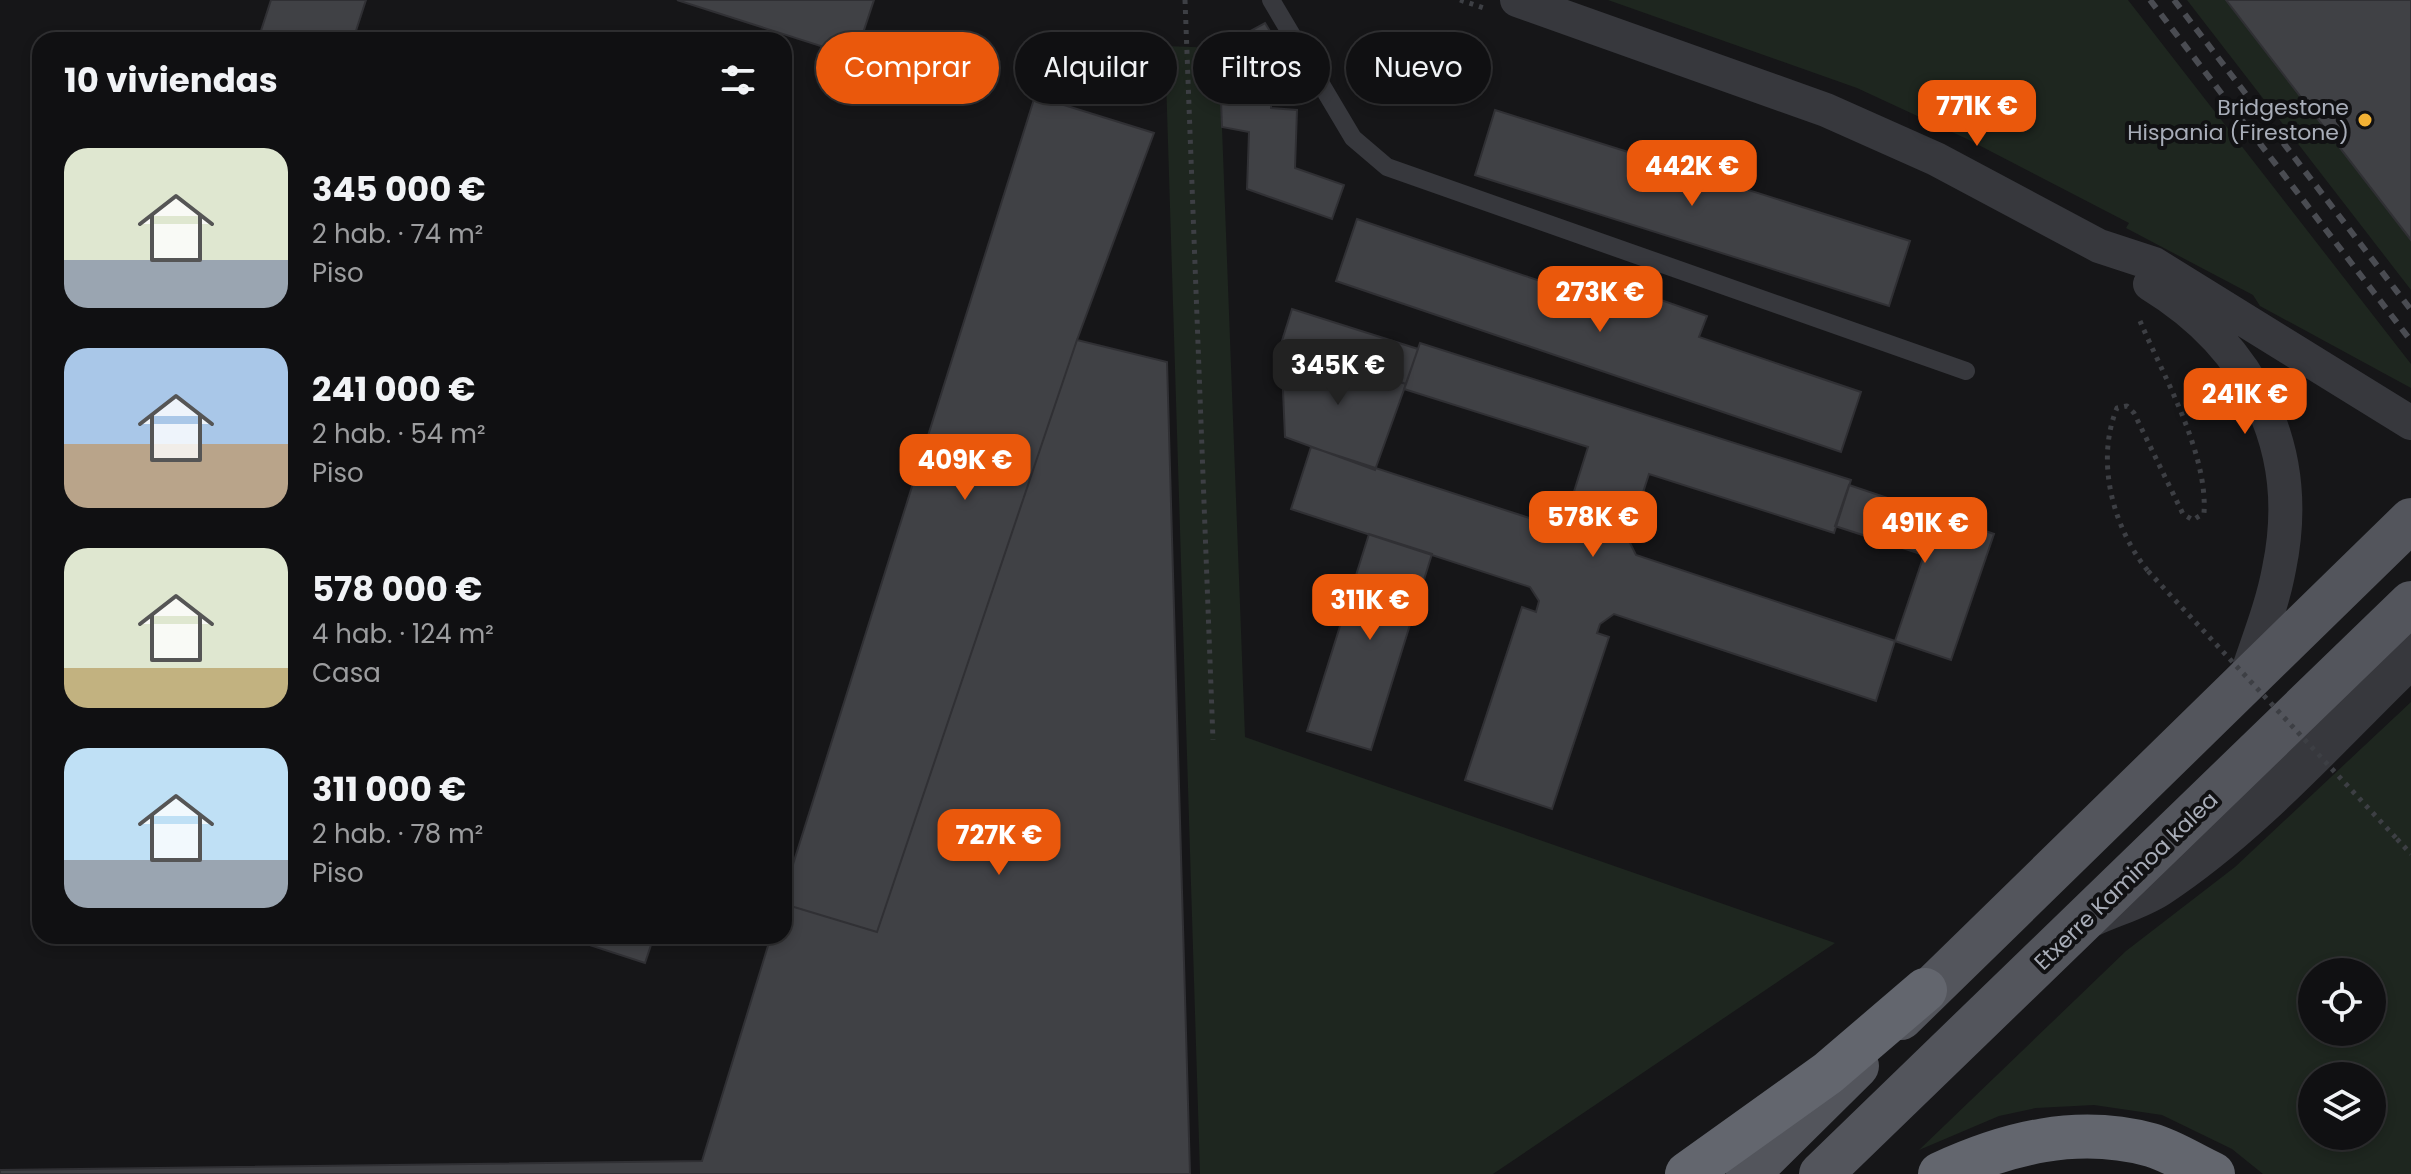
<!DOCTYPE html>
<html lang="es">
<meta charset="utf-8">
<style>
:root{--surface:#101012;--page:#19191b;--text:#f1f3f6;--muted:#9c9d9f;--line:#303032;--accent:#ea580c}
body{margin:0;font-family:Poppins,sans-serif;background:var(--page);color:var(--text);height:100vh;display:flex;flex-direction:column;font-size:30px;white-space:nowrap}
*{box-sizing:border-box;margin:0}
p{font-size:26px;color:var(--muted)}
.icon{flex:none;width:44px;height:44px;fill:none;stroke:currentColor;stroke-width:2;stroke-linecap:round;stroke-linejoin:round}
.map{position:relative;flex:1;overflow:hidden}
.sheet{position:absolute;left:32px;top:32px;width:760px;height:912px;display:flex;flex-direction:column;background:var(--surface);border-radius:24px;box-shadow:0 4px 12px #0003,0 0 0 2px var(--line)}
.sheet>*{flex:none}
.hud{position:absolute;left:816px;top:32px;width:760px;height:72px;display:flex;gap:16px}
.fabs{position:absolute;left:2298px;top:958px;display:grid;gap:16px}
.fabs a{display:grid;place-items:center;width:88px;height:88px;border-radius:50%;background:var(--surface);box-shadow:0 4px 12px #0003,0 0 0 2px var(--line);font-size:40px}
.price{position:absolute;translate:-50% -68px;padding:0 18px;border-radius:16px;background:var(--accent);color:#fff;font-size:26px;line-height:52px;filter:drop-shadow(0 2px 4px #0008)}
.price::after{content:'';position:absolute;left:50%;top:48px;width:24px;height:18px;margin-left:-12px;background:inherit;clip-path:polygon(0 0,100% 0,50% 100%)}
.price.selected{background:#222;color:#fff}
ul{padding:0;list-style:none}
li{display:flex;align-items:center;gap:24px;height:200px;padding:0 32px}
li span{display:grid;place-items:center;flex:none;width:224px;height:160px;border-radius:24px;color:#555}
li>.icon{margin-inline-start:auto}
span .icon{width:96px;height:96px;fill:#fffc;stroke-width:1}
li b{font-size:34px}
h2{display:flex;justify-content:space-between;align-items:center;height:96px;padding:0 32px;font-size:34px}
.chip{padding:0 28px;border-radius:36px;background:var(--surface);box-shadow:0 4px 12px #0003,0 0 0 2px var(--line);font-size:28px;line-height:72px}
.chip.selected{background:var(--accent);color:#fff}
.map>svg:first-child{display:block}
.green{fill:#1e261f;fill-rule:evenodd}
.building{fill:#404145;stroke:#303034;stroke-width:2}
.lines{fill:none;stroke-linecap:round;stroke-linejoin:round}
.path{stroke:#3d3f44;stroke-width:5;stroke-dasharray:4 6;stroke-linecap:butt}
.service{stroke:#37383d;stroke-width:18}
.minor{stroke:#37383d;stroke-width:34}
.tertiary{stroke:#37383d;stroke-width:44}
.primary{stroke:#53555c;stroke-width:44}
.motorway{stroke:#63666e;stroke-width:44}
.rail{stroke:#4a4c52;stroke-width:6;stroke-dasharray:10 8;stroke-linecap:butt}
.path-bridge{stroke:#3d3f44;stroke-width:5;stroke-dasharray:4 6;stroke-linecap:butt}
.poi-dot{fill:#f2b134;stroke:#111113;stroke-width:3}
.labels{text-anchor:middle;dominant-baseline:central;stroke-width:8;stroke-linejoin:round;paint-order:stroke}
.poi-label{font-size:22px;fill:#a8adb8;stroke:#111113;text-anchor:end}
.street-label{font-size:22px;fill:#a8adb8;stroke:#111113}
</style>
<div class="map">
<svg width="2411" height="1174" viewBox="0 0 2411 1174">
<rect width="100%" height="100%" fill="#161618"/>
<!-- green -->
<path class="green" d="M1608 0H2128L2411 364V388L2260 306 2253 295 2126 228 2129 223 1967 139 1857 88Z
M2187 0H2226L2411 240V290Z
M1165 46 1219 48 1245 737 1835 943 1493 1174H1200Z
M2411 702V1174H2263L2232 1149 2162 1115 2094 1105 2036 1108 1999 1116 1919 1150 2126 951 2235 867ZM2312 972H2372V1032H2312ZM2312 1076H2372V1136H2312Z"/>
<!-- building -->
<path class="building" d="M271 0H366L353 40H258Z
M677 0H874L855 57Z
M2226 0H2411V240Z
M1265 23 1279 46 1261 58 1262 78 1271 79V108L1297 110 1295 168 1344 185 1332 219 1247 189 1249 132 1222 127 1219 48Z
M1035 96 1154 133 1077 340 877 932 784 904V893Z
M1495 110 1910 241 1889 306 1475 175Z
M1357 219 1614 306 1621 286 1707 316 1699 337 1861 392 1841 452 1336 281Z
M1292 309 1418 349 1406 384 1281 344Z
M1077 340 1167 362 1190 1174H0V1170L702 1161 771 936H784V904L877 932Z
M1420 343 1851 480 1834 533 1649 474 1628 539 1636 555 1895 641 1876 701 1614 614 1600 624 1597 633 1609 637 1552 809 1465 780 1522 607 1536 612 1539 601 1530 587 1291 509 1311 447 1554 526 1566 517 1588 447 1404 389Z
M1281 344 1406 384 1375 470 1285 437Z
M1849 485 1994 534 1951 660 1895 641 1924 555 1835 526Z
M1369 534 1432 554 1371 750 1307 731Z
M562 936H654L645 963Z"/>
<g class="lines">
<!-- path -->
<path class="path" d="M1185 0 1213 740
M1460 0 1484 8
M2140 321C2163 375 2208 453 2204 513L2193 520 2183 514 2134 413 2127 406 2117 408C2095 461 2113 528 2148 571
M2397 839 2411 854"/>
<!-- service -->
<path class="service" d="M1271 0 1353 138 1387 167 1966 371"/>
<!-- minor -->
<path class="minor" d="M1517 0 1826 110 1936 159 2099 246 2154 264 2411 423
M2150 284C2253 347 2304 449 2279 569 2272 607 2257 643 2245 680"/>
<!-- tertiary -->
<path class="tertiary" d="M2091 915C2112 905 2138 898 2158 885 2252 823 2330 733 2411 655"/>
<!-- primary -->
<path class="primary" d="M1901 1018 2411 520
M1748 1174 1857 1066
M1821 1174 2411 603"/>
<!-- motorway -->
<path class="motorway" d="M1687 1174 1828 1073 1925 990
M1940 1174C2007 1143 2077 1125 2151 1145 2172 1151 2193 1165 2213 1174"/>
<!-- rail -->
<path class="rail" d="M2150 0 2411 341
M2174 0 2411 310"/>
<!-- path-bridge -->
<path class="path-bridge" d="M2148 571 2397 839"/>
</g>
<!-- markers -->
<circle class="poi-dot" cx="2365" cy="120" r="8"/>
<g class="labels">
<!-- poi labels -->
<g class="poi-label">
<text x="2349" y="107">Bridgestone<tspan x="2349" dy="25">Hispania (Firestone)</tspan></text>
</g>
<!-- street labels -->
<g class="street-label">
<text transform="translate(2126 881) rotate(-44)">Etxerre Kaminoa kalea</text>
</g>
</g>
</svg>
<div class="fabs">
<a><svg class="icon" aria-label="locate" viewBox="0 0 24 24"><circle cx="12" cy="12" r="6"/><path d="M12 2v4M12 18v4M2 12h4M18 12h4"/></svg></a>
<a><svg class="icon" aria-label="layers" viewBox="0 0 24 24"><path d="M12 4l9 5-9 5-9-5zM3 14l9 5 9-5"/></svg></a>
</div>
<b class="price" style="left:1977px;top:148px">771K €</b>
<b class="price" style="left:1692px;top:208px">442K €</b>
<b class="price" style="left:1600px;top:334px">273K €</b>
<b class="price selected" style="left:1338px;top:407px">345K €</b>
<b class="price" style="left:2245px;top:436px">241K €</b>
<b class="price" style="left:965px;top:502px">409K €</b>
<b class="price" style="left:1593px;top:559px">578K €</b>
<b class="price" style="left:1925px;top:565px">491K €</b>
<b class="price" style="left:1370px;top:642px">311K €</b>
<b class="price" style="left:999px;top:877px">727K €</b>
<div class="hud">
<a class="chip selected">Comprar</a>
<a class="chip">Alquilar</a>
<a class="chip">Filtros</a>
<a class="chip">Nuevo</a>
</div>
<section class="sheet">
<h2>10 viviendas<svg class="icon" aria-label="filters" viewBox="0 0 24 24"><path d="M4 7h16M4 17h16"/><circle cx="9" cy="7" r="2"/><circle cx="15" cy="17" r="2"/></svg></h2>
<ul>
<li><span style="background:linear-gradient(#dfe7d0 70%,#9aa5b1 0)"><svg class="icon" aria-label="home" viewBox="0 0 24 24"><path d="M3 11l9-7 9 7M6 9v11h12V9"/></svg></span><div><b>345 000 €</b><p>2 hab. · 74 m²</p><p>Piso</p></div></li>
<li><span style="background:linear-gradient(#a9c7e8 60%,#b9a48a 0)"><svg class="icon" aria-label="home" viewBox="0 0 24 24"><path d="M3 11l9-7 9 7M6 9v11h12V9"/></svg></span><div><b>241 000 €</b><p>2 hab. · 54 m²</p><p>Piso</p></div></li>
<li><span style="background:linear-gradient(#dfe7d0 75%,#c2b280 0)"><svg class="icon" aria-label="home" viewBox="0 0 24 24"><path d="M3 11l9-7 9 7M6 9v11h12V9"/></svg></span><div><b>578 000 €</b><p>4 hab. · 124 m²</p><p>Casa</p></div></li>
<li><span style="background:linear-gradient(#bfe0f5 70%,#9aa5b1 0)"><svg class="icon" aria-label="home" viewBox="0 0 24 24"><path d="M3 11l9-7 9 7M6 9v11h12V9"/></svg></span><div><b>311 000 €</b><p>2 hab. · 78 m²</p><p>Piso</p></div></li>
</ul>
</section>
</div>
